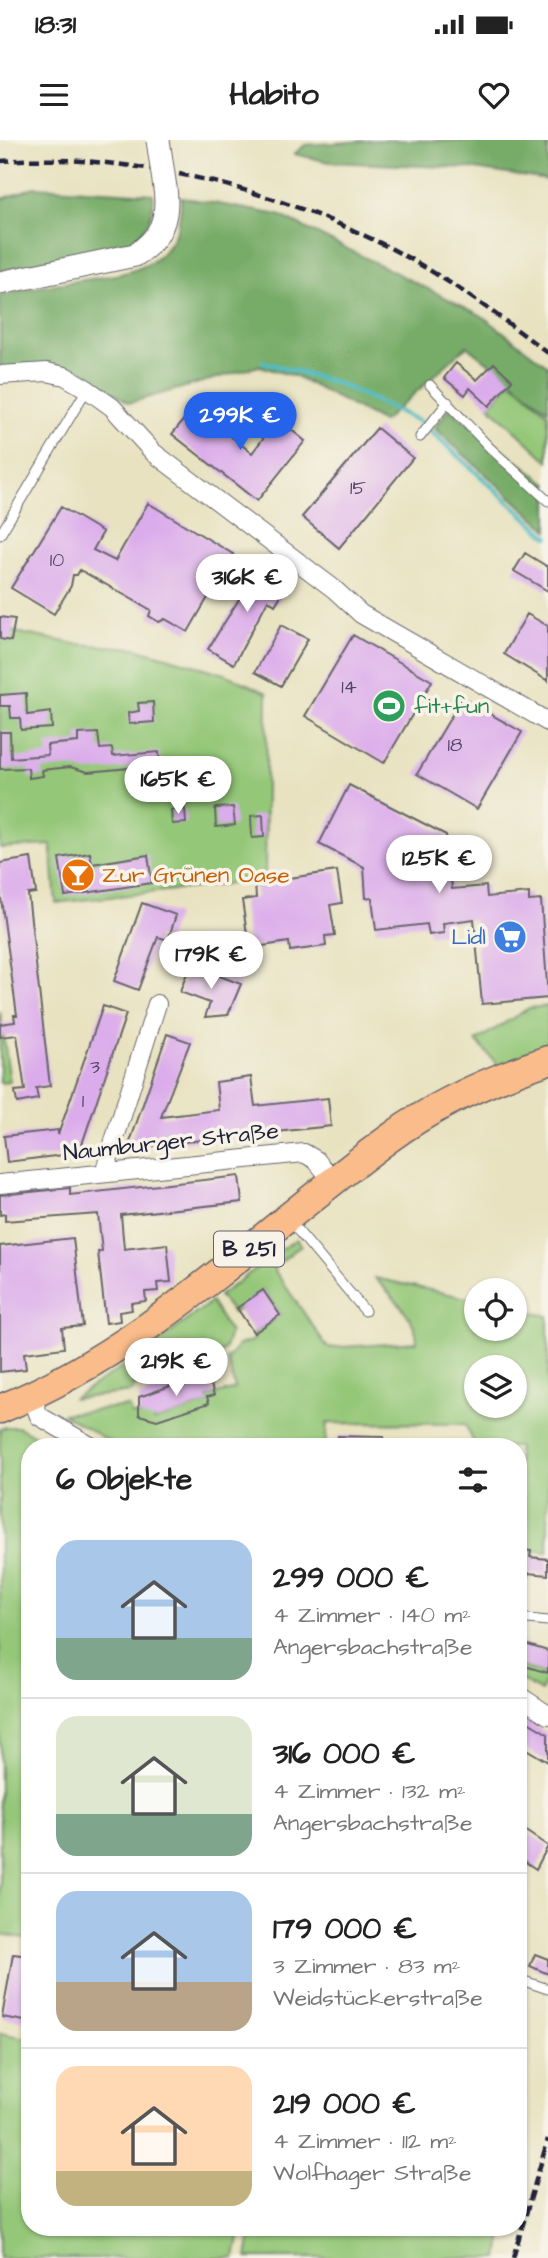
<!DOCTYPE html>
<html lang="de">
<meta charset="utf-8">
<style>
:root{--surface:#fff;--page:#f2f2f2;--text:#222;--muted:#767676;--line:#e0e0e0;--accent:#2563eb}
body{margin:0;font-family:"Architects Daughter",sans-serif;background:var(--page);color:var(--text);height:100vh;display:flex;flex-direction:column;font-size:26px;white-space:nowrap}
*{box-sizing:border-box;margin:0}
p{font-size:23px;color:var(--muted)}
.icon{flex:none;width:38px;height:38px;fill:none;stroke:currentColor;stroke-width:2;stroke-linecap:round;stroke-linejoin:round}
.map{position:relative;flex:1;overflow:hidden}
.details{position:absolute;left:21px;top:1298px;width:506px;height:798px;display:flex;flex-direction:column;background:var(--surface);border-radius:28px;box-shadow:0 2px 5px #0004}
.details>*{flex:none}
.controls{position:absolute;left:464px;top:1138px;display:grid;gap:14px}
.controls a{display:grid;place-items:center;width:63px;height:63px;border-radius:50%;background:var(--surface);box-shadow:0 2px 5px #0004;font-size:35px}
.price{position:absolute;translate:-50% -60px;padding:0 16px;border-radius:24px;background:#fff;color:#222;font-size:23px;line-height:46px;filter:drop-shadow(0 2px 4px #0008)}
.price::after{content:'';position:absolute;left:50%;top:42px;width:21px;height:16px;margin-left:-10px;background:inherit;clip-path:polygon(0 0,100% 0,50% 100%)}
.price.on{background:var(--accent);color:#fff}
ul{padding:0;list-style:none}
li{display:flex;align-items:center;gap:21px;height:175px;padding:0 35px}
li+li{border-top:2px solid var(--line)}
li span{display:grid;place-items:center;flex:none;width:196px;height:140px;border-radius:21px;color:#555}
li>.icon{margin-inline-start:auto}
span .icon{width:84px;height:84px;fill:#fffc;stroke-width:1}
li b{font-size:30px}
h2{display:flex;justify-content:space-between;align-items:center;height:84px;padding:0 35px;font-size:30px}
.status{display:flex;justify-content:space-between;align-items:center;height:49px;padding:0 35px;background:var(--surface);direction:ltr}
.status svg{height:19px;fill:currentColor}
header{display:flex;justify-content:space-between;align-items:center;height:91px;padding:0 35px;background:var(--surface);font-size:32px;font-weight:700}
.map>svg:first-child{display:block}
.green{fill:#94c778;stroke:#5b745a;stroke-width:2;fill-rule:evenodd}
.forest{fill:#77ac68;stroke:#4c6752;stroke-width:2}
.lines{fill:none;stroke-linecap:round;stroke-linejoin:round}
.stream{stroke:#4dbbc4;stroke-width:4.5}
.building{fill:#dbaceb}
.service-casing{stroke:#67656a;stroke-width:11}
.minor-casing{stroke:#67656a;stroke-width:20}
.tertiary-casing{stroke:#67656a;stroke-width:25}
.primary-casing{stroke:#67656a;stroke-width:31}
.service{stroke:#fff;stroke-width:9}
.minor{stroke:#fff;stroke-width:18}
.tertiary{stroke:#fff;stroke-width:23}
.primary{stroke:#f9bc8a;stroke-width:28}
.rail{stroke:#22223b;stroke-width:4.5;stroke-dasharray:10 5;stroke-linecap:butt}
.tertiary-bridge-casing{stroke:#67656a;stroke-width:25;stroke-linecap:butt}
.tertiary-bridge{stroke:#fff;stroke-width:23}
.labels{text-anchor:middle;dominant-baseline:central;stroke-width:7;stroke-linejoin:round;paint-order:stroke}
.number-label{font-size:19px;fill:#504467}
.shield{fill:#f7f3e8;stroke:#62616f;stroke-width:2}
.shield-label{font-size:21px;font-weight:bold;fill:#22223b}
.leisure-label{font-size:23px;fill:#27864d;stroke:#f7f3e8;text-anchor:start}
.food-label{font-size:23px;fill:#c56008;stroke:#f7f3e8;text-anchor:start}
.shop-label{font-size:23px;fill:#366cbe;stroke:#f7f3e8;text-anchor:end}
.street-label{font-size:23px;fill:#22223b;stroke:#f7f3e8}
</style>
<div class="status"><b>18:31</b><svg viewBox="0 0 49 12"><path d="M0 12V9h3v3zM5 12V6h3v6zM10 12V3h3v9zM15 12V0h3v12zM26 1h20v11H26zM47 4h2v5h-2z"/></svg></div>
<header><svg class="icon" aria-label="menu" viewBox="0 0 24 24"><path d="M4 6h16M4 12h16M4 18h16"/></svg>Habito<svg class="icon" aria-label="heart" viewBox="0 0 24 24"><path d="M12 20l-8-8c-3-5 5-10 8-4 3-6 11-1 8 4z"/></svg></header>
<div class="map">
<svg width="548" height="2118" viewBox="0 0 548 2118">
<rect width="100%" height="100%" fill="#f7f3e8"/>
<filter id="ink" filterUnits="userSpaceOnUse"><feTurbulence type="fractalNoise" baseFrequency=".0143" numOctaves="2"/><feDisplacementMap in="SourceGraphic" scale="14" xChannelSelector="R" yChannelSelector="G"/><feConvolveMatrix kernelMatrix="1 2 1 2 8 2 1 2 1" color-interpolation-filters="sRGB"/></filter>
<filter id="wash" filterUnits="userSpaceOnUse"><feTurbulence type="fractalNoise" baseFrequency=".00686" numOctaves="4" result="noise"/><feDisplacementMap in="SourceGraphic" scale="28" xChannelSelector="R" yChannelSelector="G"/><feGaussianBlur stdDeviation="1.57" result="paint"/><feColorMatrix in="noise" values="0 0 0 0 0 0 0 0 0 0 0 0 0 0 0 0 0 1.4 0 .05"/><feComposite in="paint" operator="in"/></filter>
<g filter="url(#wash)">
<rect width="100%" height="100%" fill="#e8e2c0"/>
<!-- green -->
<path class="green" d="M512 240 548 274V321L489 266Z
M0 489 75 504 135 508 225 534 267 553 265 740 56 763 51 705 0 708Z
M548 866V907L500 927 476 901 529 868Z
M0 871 10 942 0 943Z
M296 1099 301 1105 273 1128 328 1208 417 1202C418 1178 390 1155 375 1138L476 1160V1188H514L515 1169 548 1176V1412L518 1409V1307H476L465 1284 327 1283 325 1307H119L63 1274 128 1266 132 1275H152L154 1281 208 1263 207 1257 235 1249 227 1219 239 1205 254 1200V1193L280 1175 263 1150 233 1173 219 1156ZM476 1227H514V1265H476Z
M211 1162 230 1193 225 1208 216 1218 135 1245 131 1252 72 1259 140 1216Z
M6 1287H19L55 1307H30V1799L0 1794V1289Z
M519 1526 548 1535 541 1552 518 1538Z
M0 1893 30 1899V2088H241L235 2118H0Z
M252 2088H505L498 2118H247Z"/>
<!-- forest -->
<path class="forest" d="M378 0 548 2V40L468 28 329 22 294 14 305 5Z
M34 47 153 54C155 74 147 90 131 102L0 131V60Z
M181 57 279 75 481 175 548 226V270L467 206 383 282 297 237 259 226 129 263 81 230 69 227 0 229V156C23 151 46 145 69 142 127 134 182 132 181 57Z
M449 269 548 344V390L434 288Z"/>
<g class="lines">
<!-- stream -->
<path class="stream" d="M263 222 337 243 419 281 548 397"/>
</g>
<g id="blocks">
<!-- building -->
<path class="building" d="M456 223 477 240 494 223 512 240 489 266 470 248 465 255 444 238Z
M194 267 252 313 278 279 305 301 257 361 172 294Z
M377 288 413 318 339 408 302 377Z
M148 363 233 414 188 492 165 479 159 482 149 476 151 470 80 430 77 435H73L71 446 54 474 11 448 61 367 103 392 93 410 115 421Z
M525 413 548 427V451L514 431Z
M259 427 288 444 275 465 268 460 234 524 208 509Z
M527 474 548 486V541L504 514Z
M0 477 15 479 11 501 0 499Z
M281 485 308 499 281 546 255 532Z
M353 495 432 541 384 623 305 576Z
M26 553 27 575 51 572 52 588 21 590 20 578H11L10 566H0V555Z
M462 558 522 592 477 669 417 634Z
M153 562 154 582 129 584 128 573 139 571 138 563Z
M0 592H10L11 618 48 615 47 605 78 602V594L98 593 100 609 112 608 113 616 159 612 160 625 88 632 70 627 42 630 43 636 29 638 28 628 0 629Z
M349 645 446 695 452 749 486 746 487 757 529 753V761L541 760 548 858 482 864 474 779 443 783 444 793 435 794 429 795 427 784 376 790 372 758H366L364 727 319 704Z
M233 667 235 685 216 687 215 668Z
M185 669 186 683 172 684 171 670Z
M263 675 264 697 252 698 251 676Z
M90 713 92 724 148 715 152 743 65 756 59 718Z
M31 718 36 753 28 754 50 946 36 948 38 959 17 963 15 951 25 950 17 895 0 897V884L15 882 14 875H17L0 751V723Z
M337 731 342 763 330 765 335 795 325 796 326 806 290 811 289 802 249 808 242 760 256 758 255 743Z
M142 763 176 775 168 800 158 797 138 850 114 841Z
M190 825 241 844 228 875 205 877 210 863 180 852Z
M103 866 126 874 79 1013 7 1022 4 996 58 990V995Z
M167 894 190 902 161 977 219 970 216 942 251 937 255 966 328 958 331 986 128 1008Z
M239 1036 242 1062 121 1075 124 1109 167 1104 171 1142 157 1143 158 1151 145 1152 146 1161 131 1163 132 1170 119 1172 120 1181 106 1183 98 1112 102 1111 98 1074 5 1081V1074L0 1075V1055L70 1048V1055Z
M73 1098 83 1186 62 1188 64 1208 24 1213 26 1229 0 1232V1106Z
M263 1150 280 1175 254 1193 237 1168Z
M202 1235 209 1238 214 1255 207 1257 209 1263 157 1280 139 1275V1257Z
M338 1296 384 1297V1307H338Z
M518 1409 531 1411 530 1417 548 1419V1435L528 1433 526 1450H518Z
M518 1502 548 1511V1533L518 1524Z
M518 1576 548 1594V1622L518 1604Z
M518 1686 548 1706 536 1729 518 1717Z
M13 1814 30 1816V1882L2 1877Z
M535 1814 548 1819V1834L530 1826Z"/>
</g>
</g>
<g filter="url(#ink)">
<use href="#blocks" fill-opacity="0" stroke="#67656a" stroke-width="2"/>
<g class="lines">
<defs>
<path id="service" d="M430 245 490 308 548 361
M420 297 448 262
M0 395 87 249
M289 1080 365 1171
M518 1478 548 1481
M518 1839 548 1849"/>
<path id="minor" d="M0 235 47 232 65 236 87 249 112 267 154 313 334 449 361 474 548 582
M104 1033 157 864
M0 1044 304 1013 316 1020 334 1042
M32 1257 39 1276 92 1307
M518 1555 548 1575"/>
<path id="tertiary" d="M0 143 135 115C161 99 169 78 165 48"/>
<path id="primary" d="M0 1269C149 1209 263 1090 391 997 437 963 495 938 548 920"/>
</defs>
<!-- service casing -->
<use href="#service" class="service-casing"/>
<!-- minor casing -->
<use href="#minor" class="minor-casing"/>
<!-- tertiary casing -->
<use href="#tertiary" class="tertiary-casing"/>
<!-- primary casing -->
<use href="#primary" class="primary-casing"/>
<!-- service -->
<use href="#service" class="service"/>
<!-- minor -->
<use href="#minor" class="minor"/>
<!-- tertiary -->
<use href="#tertiary" class="tertiary"/>
<!-- primary -->
<use href="#primary" class="primary"/>
<!-- rail -->
<path class="rail" d="M0 21C134 12 276 49 394 110 449 139 499 176 548 213
M513 2118 548 1999"/>
<defs>
<path id="tertiary-bridge" d="M158 0 165 48"/>
</defs>
<!-- tertiary-bridge casing -->
<use href="#tertiary-bridge" class="tertiary-bridge-casing"/>
<!-- tertiary-bridge -->
<use href="#tertiary-bridge" class="tertiary-bridge"/>
</g>
</g>
<!-- icons -->
<defs>
<symbol id="stadium-disc" viewBox="-11 -11 22 22"><circle r="9.5" fill="#2e9e5b" stroke="#f7f3e8"/><path d="M0-5a6.5 5 0 1 0 0 10a6.5 5 0 1 0 0-10ZM-3.5-1.8h7v3.6h-7Z" fill="#fff"/></symbol>
<symbol id="bar-disc" viewBox="-11 -11 22 22"><circle r="9.5" fill="#e8710a" stroke="#f7f3e8"/><path d="M-6-5H6L.8 .8V4.5H3.5V6h-7V4.5H-.8V.8Z" fill="#fff"/></symbol>
<symbol id="supermarket-disc" viewBox="-11 -11 22 22"><circle r="9.5" fill="#3f7fe0" stroke="#f7f3e8"/><path d="M-6-5.5h2.5l.6 2H6L4.5 2H-2.5L-4.4-4H-6ZM-1.5 3.2a1.3 1.3 0 1 0 .1 0ZM3 3.2a1.3 1.3 0 1 0 .1 0Z" fill="#fff"/></symbol>
</defs>
<g fill-rule="evenodd">
<use href="#stadium-disc" x="370" y="547" width="38" height="38"/>
<use href="#bar-disc" x="59" y="716" width="38" height="38"/>
<use href="#supermarket-disc" x="491" y="778" width="38" height="38"/>
</g>
<g class="labels">
<!-- number labels -->
<g class="number-label">
<text x="358" y="348">15</text>
<text x="57" y="420">10</text>
<text x="349" y="547">14</text>
<text x="455" y="605">18</text>
<text x="95" y="927">3</text>
<text x="83" y="961">1</text>
</g>
<!-- shield labels -->
<rect class="shield" x="214" y="1091.5" width="70" height="35" rx="5"/>
<g class="shield-label">
<text x="249" y="1109">B 251</text>
</g>
<!-- leisure labels -->
<g class="leisure-label">
<text x="414" y="566">fit+fun</text>
</g>
<!-- food labels -->
<g class="food-label">
<text x="102" y="735">Zur Grünen Oase</text>
</g>
<!-- shop labels -->
<g class="shop-label">
<text x="486" y="797">Lidl</text>
</g>
<!-- street labels -->
<g class="street-label">
<text transform="translate(171 1002) rotate(-6)">Naumburger Straße</text>
</g>
</g>
</svg>
<div class="controls">
<a><svg class="icon" aria-label="locate" viewBox="0 0 24 24"><circle cx="12" cy="12" r="6"/><path d="M12 2v4M12 18v4M2 12h4M18 12h4"/></svg></a>
<a><svg class="icon" aria-label="layers" viewBox="0 0 24 24"><path d="M12 4l9 5-9 5-9-5zM3 14l9 5 9-5"/></svg></a>
</div>
<b class="price on" style="left:240px;top:312px">299K €</b>
<b class="price" style="left:247px;top:474px">316K €</b>
<b class="price" style="left:178px;top:676px">165K €</b>
<b class="price" style="left:439px;top:755px">125K €</b>
<b class="price" style="left:211px;top:851px">179K €</b>
<b class="price" style="left:176px;top:1258px">219K €</b>
<section class="details">
<h2>6 Objekte<svg class="icon" aria-label="filters" viewBox="0 0 24 24"><path d="M4 7h16M4 17h16"/><circle cx="9" cy="7" r="2"/><circle cx="15" cy="17" r="2"/></svg></h2>
<ul>
<li><span style="background:linear-gradient(#a9c7e8 70%,#7fa58c 0)"><svg class="icon" aria-label="home" viewBox="0 0 24 24"><path d="M3 11l9-7 9 7M6 9v11h12V9"/></svg></span><div><b>299 000 €</b><p>4 Zimmer · 140 m²</p><p>Angersbachstraße</p></div></li>
<li><span style="background:linear-gradient(#dfe7d0 70%,#7fa58c 0)"><svg class="icon" aria-label="home" viewBox="0 0 24 24"><path d="M3 11l9-7 9 7M6 9v11h12V9"/></svg></span><div><b>316 000 €</b><p>4 Zimmer · 132 m²</p><p>Angersbachstraße</p></div></li>
<li><span style="background:linear-gradient(#a9c7e8 65%,#b9a48a 0)"><svg class="icon" aria-label="home" viewBox="0 0 24 24"><path d="M3 11l9-7 9 7M6 9v11h12V9"/></svg></span><div><b>179 000 €</b><p>3 Zimmer · 83 m²</p><p>Weidstückerstraße</p></div></li>
<li><span style="background:linear-gradient(#ffd9b3 75%,#c2b280 0)"><svg class="icon" aria-label="home" viewBox="0 0 24 24"><path d="M3 11l9-7 9 7M6 9v11h12V9"/></svg></span><div><b>219 000 €</b><p>4 Zimmer · 112 m²</p><p>Wolfhager Straße</p></div></li>
</ul>
</section>
</div>
